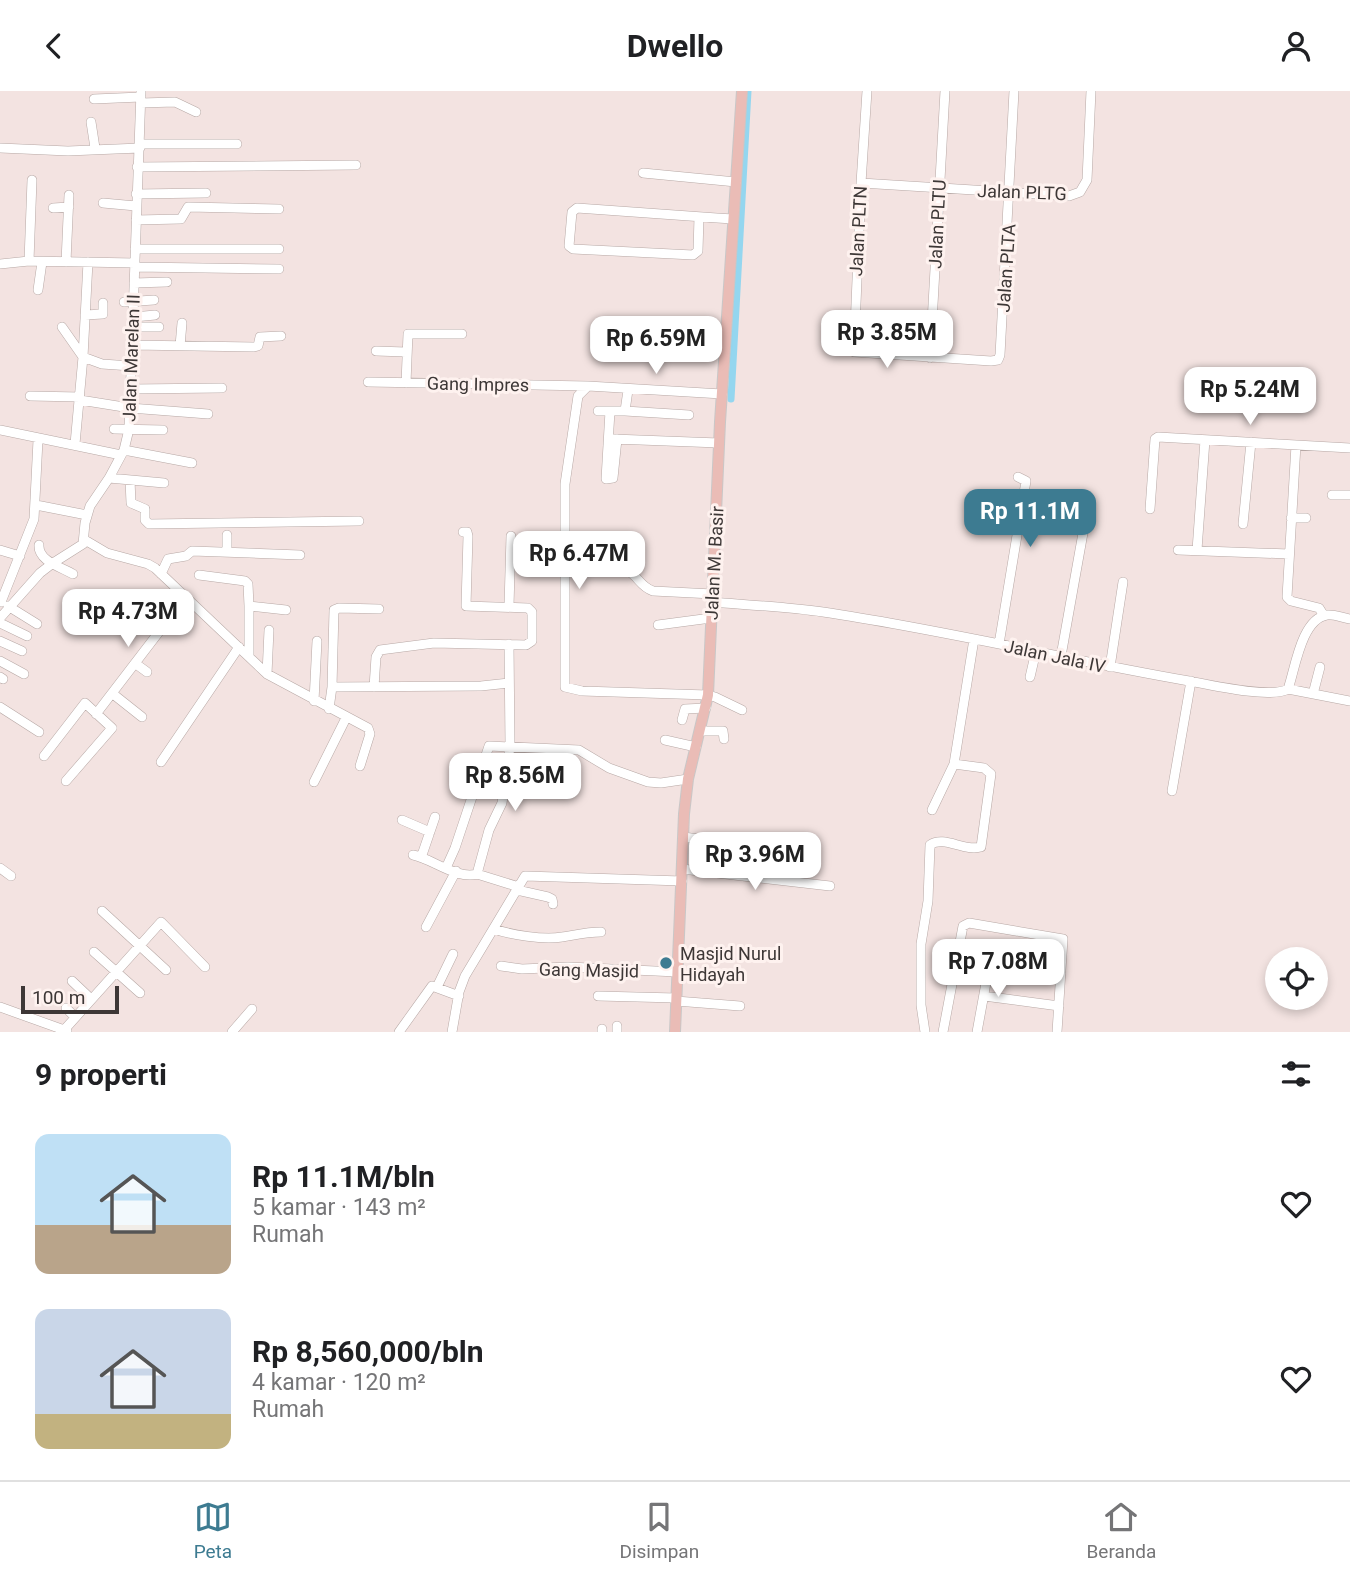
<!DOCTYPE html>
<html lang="id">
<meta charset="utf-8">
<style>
:root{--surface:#fff;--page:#f6f6f6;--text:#202124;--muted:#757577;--line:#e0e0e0;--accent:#3d7b91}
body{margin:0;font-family:Roboto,sans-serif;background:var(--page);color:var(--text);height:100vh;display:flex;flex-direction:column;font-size:26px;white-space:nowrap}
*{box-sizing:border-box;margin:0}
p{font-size:23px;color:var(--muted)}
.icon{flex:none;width:38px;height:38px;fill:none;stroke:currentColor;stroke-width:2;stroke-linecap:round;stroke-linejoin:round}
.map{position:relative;height:941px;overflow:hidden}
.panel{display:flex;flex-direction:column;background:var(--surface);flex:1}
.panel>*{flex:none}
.controls{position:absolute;left:1265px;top:856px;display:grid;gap:14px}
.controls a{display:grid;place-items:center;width:63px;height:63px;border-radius:50%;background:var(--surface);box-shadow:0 4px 10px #0003;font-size:35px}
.scale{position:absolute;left:21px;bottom:18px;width:98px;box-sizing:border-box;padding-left:7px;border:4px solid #3d3736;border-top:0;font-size:19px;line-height:24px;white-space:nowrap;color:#3d3736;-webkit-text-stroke:5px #fef2ef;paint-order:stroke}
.price{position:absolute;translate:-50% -60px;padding:0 16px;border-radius:14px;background:#fff;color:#222;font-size:23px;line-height:46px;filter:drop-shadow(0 2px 4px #0008)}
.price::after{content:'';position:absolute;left:50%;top:42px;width:21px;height:16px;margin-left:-10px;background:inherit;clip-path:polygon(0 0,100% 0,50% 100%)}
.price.on{background:var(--accent);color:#fff}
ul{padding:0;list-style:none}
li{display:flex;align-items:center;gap:21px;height:175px;padding:0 35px}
li span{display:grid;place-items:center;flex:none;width:196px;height:140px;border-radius:14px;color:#555}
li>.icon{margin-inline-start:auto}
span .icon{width:84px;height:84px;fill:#fffc;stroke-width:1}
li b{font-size:30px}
h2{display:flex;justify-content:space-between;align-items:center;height:84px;padding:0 35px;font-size:30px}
header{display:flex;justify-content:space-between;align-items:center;height:91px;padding:0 35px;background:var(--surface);font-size:32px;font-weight:700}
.tab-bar{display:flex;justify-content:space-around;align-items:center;height:98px;border-top:2px solid var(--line);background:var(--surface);font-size:19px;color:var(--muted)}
.tab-bar a{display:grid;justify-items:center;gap:4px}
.tab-bar .on{color:var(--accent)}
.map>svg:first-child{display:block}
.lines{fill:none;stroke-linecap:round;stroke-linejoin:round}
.canal{stroke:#94d6ef;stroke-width:7}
.minor-casing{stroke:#b7a8a5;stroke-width:10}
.major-casing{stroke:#c9c7c7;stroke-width:12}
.minor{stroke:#fff;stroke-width:9}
.major{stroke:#eabcb6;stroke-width:10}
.poi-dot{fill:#3d7b91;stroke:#fef2ef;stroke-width:2.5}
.labels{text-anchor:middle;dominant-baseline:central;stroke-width:6;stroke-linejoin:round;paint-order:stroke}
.street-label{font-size:18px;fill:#3d3736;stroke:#fef2ef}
.poi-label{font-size:18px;fill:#3d3736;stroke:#fef2ef;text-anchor:start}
</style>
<header><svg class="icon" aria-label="back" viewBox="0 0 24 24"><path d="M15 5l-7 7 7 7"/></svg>Dwello<svg class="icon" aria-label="person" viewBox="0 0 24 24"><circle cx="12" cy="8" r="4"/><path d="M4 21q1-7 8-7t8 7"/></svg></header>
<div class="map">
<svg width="1350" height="941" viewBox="0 0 1350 941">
<rect width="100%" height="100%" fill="#f3e3e1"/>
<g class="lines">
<!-- canal -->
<path class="canal" d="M731 308 748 0"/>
<defs>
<path id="minor" d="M867 0 861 92 854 261 991 270 998 269 1000 264 1014 0
M94 8 141 6
M141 12 175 11 196 21
M91 31 95 57
M141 53H237
M0 57 68 60 140 57
M137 76 356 74
M643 82 736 91
M861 92 1069 105 1080 101 1087 89 1091 0
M136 103 206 102
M103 112 136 115
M53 117 69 116
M699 126 698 160 693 164 573 158 569 155 572 121 577 117 717 127 733 128
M136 129 181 128 188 116 279 118
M135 158H279
M29 170 32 89
M66 171 69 104
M88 171 83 266 102 273 131 275
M0 173 29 170 135 172
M135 176 279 178
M134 192 167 191
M38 199 42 171
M124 211 154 209
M85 224 103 223V212
M134 226 155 224
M62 236 83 266 75 353
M134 236H159
M133 254 254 256 258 255 260 246 281 245
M180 255 182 232
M376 260 406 261
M930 267 945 0
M368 291 588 295 722 303
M406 292 408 243H462
M588 295 578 305 565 393V596L582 600 708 604 715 606 742 619
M131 298 222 297
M30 305 80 306
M80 309 130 317 208 323
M598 320H625L628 299
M610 320 606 388 613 387 617 348
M625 320 689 324
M114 338 163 339
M0 339 121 364
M613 348 719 352
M1296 354 1287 506 1291 510 1319 517 1324 525
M124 359 192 372
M109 387 164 392
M130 389 131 412 145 418V429L149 433 359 430
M1332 404H1350
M36 414 87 424
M1150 418 1155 348 1158 346 1350 357
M1291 427H1306
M1243 433 1251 351
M85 449 107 462 148 473 155 477 267 583 368 637 370 643 360 675
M39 454C38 470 61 476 73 483
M0 459 20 465
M1178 459 1289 463
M1197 459 1205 349
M227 461V444
M619 476C640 483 637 494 653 500L713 503
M161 483 168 468 186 465 192 460 300 464
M199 484 245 490 248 493 249 515
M1 511 34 428 38 349
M712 511C749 514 787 516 823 521 946 539 1067 569 1189 590 1210 594 1271 608 1288 598 1295 579 1301 528 1327 524 1334 523 1343 527 1350 528
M8 515 37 533
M509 515 511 445
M0 527 40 482 53 472 83 453 85 432 90 415 109 387 124 359 129 338 141 0
M0 532 27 545
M658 534 711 527
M0 550 22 560
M999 553 1026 390 1018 386
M1061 565 1083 442
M249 566V515L286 519
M0 570 24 583
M136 573 147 581
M1110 576 1123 491
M267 583 269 539
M0 586 3 588
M1030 586 1036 560
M332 596 481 595 509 592
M374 596 376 566 380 559 434 552 526 554 532 550V521L528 517 466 515 468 445 467 441H463
M1288 598 1350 610
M113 603 142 626
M1313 603 1320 576
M314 610 317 550
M0 616 39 641
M329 618 332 596 334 519 339 517 379 518
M96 623 185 507
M682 629 685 618 706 617
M700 640H723L724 648
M665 649 696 656
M44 665 85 612 112 637 66 690
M161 671 239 556
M314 691 346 627
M1172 700 1191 590
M932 719 954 673
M402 729 430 741
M683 746 808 761
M413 764C431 767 457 789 477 783L519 796
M422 764 435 726
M0 777 11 785
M446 777 455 757 489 655 579 659 609 677 648 691 661 692 688 688
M682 778 830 795
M477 783 489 739 502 712 507 681 510 654 509 553
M517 799 548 806 552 808 553 813
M102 820 166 879
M426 836 456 780
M494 838C511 844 543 849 562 846 575 844 587 841 601 841
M94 861 140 902
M957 864 1061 882
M501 875 522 878 568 876 677 881
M72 890 91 908
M437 896 453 863
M598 905 676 907
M984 905 1059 915
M676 910 740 915
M0 916 67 940
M66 917 75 926
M617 935V941
M65 938 161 831 205 876
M232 941 252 918
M399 941 432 895 459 905
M452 941 459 901 465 885 525 785 682 790
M602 941V938
M925 941 921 914V853L928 810 930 754C944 744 964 761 981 756L991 683 984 677 954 673 974 548
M943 941 963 835 969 832 1063 848 1057 941
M977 941 990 870"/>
<path id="major" d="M675 941 684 723 688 688 708 604 720 331 742 0"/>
</defs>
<!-- minor casing -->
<use href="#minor" class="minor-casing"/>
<!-- major casing -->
<use href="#major" class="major-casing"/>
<!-- minor -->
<use href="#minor" class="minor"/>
<!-- major -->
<use href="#major" class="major"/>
</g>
<!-- markers -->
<circle class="poi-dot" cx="666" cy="872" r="7"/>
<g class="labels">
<!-- street labels -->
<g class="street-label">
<text transform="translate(1022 101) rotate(2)">Jalan PLTG</text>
<text transform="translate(937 133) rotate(-87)">Jalan PLTU</text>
<text transform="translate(858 140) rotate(-87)">Jalan PLTN</text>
<text transform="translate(1006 177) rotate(-86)">Jalan PLTA</text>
<text transform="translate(131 267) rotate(-88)">Jalan Marelan II</text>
<text transform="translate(478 293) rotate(1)">Gang Impres</text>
<text transform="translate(714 472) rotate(-87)">Jalan M. Basir</text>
<text transform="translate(1055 565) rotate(12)">Jalan Jala IV</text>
<text transform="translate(589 879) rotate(1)">Gang Masjid</text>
</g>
<!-- poi labels -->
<g class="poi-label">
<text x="680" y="862">Masjid Nurul<tspan x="680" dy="21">Hidayah</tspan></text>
</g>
</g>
</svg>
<div class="controls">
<a><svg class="icon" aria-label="locate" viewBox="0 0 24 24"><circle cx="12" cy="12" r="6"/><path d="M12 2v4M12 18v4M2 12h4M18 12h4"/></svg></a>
</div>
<div class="scale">100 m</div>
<b class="price" style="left:887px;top:279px">Rp 3.85M</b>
<b class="price" style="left:656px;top:285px">Rp 6.59M</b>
<b class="price" style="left:1250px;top:336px">Rp 5.24M</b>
<b class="price on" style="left:1030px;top:458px">Rp 11.1M</b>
<b class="price" style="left:579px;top:500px">Rp 6.47M</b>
<b class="price" style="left:128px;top:558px">Rp 4.73M</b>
<b class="price" style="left:515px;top:722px">Rp 8.56M</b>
<b class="price" style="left:755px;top:801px">Rp 3.96M</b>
<b class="price" style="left:998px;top:908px">Rp 7.08M</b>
</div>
<section class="panel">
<h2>9 properti<svg class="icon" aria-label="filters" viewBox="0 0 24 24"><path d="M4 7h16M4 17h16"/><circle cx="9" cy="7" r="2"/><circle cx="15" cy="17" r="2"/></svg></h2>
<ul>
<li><span style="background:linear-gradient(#bfe0f5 65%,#b9a48a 0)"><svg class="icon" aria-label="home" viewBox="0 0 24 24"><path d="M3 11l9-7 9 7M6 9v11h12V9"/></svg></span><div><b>Rp 11.1M/bln</b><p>5 kamar · 143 m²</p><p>Rumah</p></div><svg class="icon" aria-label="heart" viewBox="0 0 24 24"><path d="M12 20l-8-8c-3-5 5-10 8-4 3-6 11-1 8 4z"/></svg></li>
<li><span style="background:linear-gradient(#c9d6e8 75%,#c2b280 0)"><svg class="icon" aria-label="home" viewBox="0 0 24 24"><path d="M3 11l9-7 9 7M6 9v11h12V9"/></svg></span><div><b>Rp 8,560,000/bln</b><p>4 kamar · 120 m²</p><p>Rumah</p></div><svg class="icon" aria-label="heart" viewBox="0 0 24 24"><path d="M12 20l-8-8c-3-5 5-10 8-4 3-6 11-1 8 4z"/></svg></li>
</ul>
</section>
<nav class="tab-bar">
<a class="on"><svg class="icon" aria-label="map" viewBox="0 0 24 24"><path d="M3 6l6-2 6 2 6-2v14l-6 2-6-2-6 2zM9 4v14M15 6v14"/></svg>Peta</a>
<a><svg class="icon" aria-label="saved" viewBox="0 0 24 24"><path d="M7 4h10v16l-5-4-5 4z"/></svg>Disimpan</a>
<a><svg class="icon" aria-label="home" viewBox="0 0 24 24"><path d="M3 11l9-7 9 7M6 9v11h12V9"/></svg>Beranda</a>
</nav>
